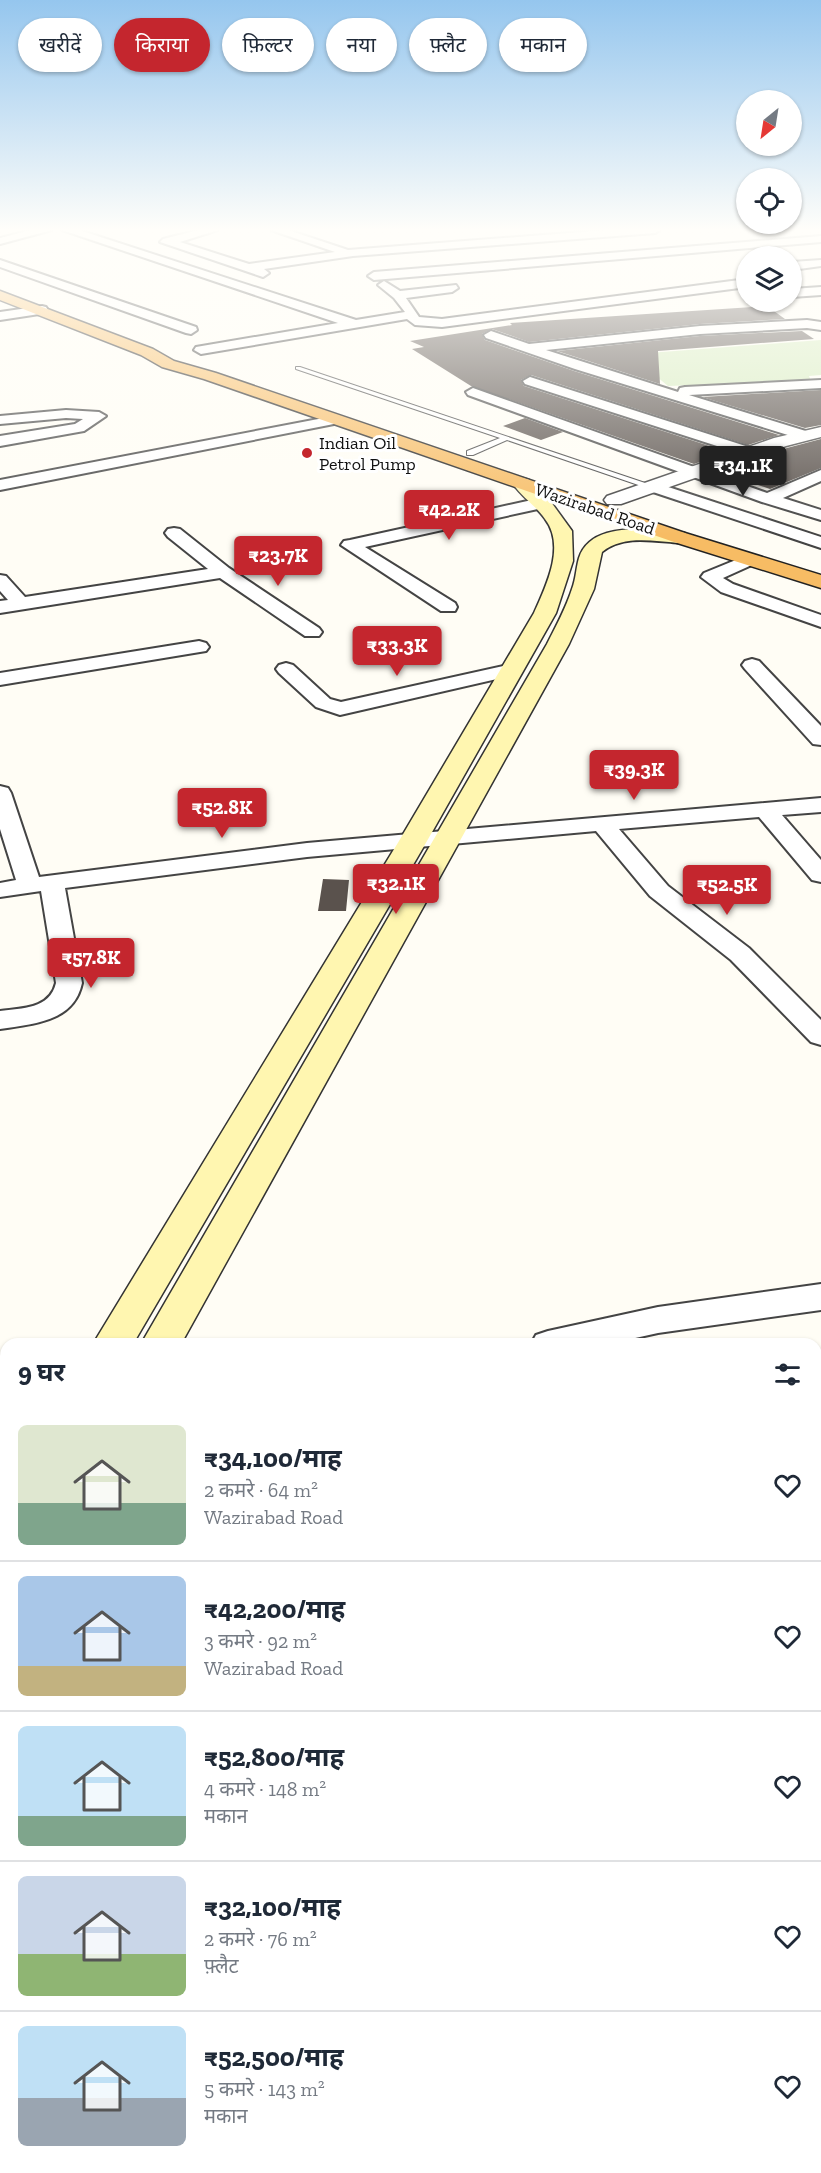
<!DOCTYPE html>
<html lang="hi">
<meta charset="utf-8">
<style>
:root{--surface:#fff;--page:#f6f6f7;--text:#1f2937;--muted:#747a83;--line:#e0e1e3;--accent:#c4262e}
body{margin:0;font-family:"Zilla Slab","Noto Sans Devanagari",serif;background:var(--page);color:var(--text);height:100vh;display:flex;flex-direction:column;font-size:22px;white-space:nowrap}
*{box-sizing:border-box;margin:0}
p{font-size:20px;color:var(--muted)}
.icon{flex:none;width:33px;height:33px;fill:none;stroke:currentColor;stroke-width:2;stroke-linecap:round;stroke-linejoin:round}
.map{position:relative;flex:1;overflow:hidden}
.details{position:absolute;left:0px;top:1338px;width:822px;height:836px;display:flex;flex-direction:column;background:var(--surface);border-radius:18px 18px 0 0;box-shadow:0 2px 4px #0004}
.details>*{flex:none}
.guide{position:absolute;left:18px;top:18px;width:786px;height:54px;display:flex;gap:12px}
.needle{width:39px;rotate:210deg}
.controls{position:absolute;left:736px;top:90px;display:grid;gap:12px}
.controls a{display:grid;place-items:center;width:66px;height:66px;border-radius:50%;background:var(--surface);box-shadow:0 2px 4px #0004;font-size:30px}
.price{position:absolute;translate:-50% -51px;padding:0 14px;border-radius:6px;background:var(--accent);color:#fff;font-size:20px;line-height:39px;filter:drop-shadow(0 2px 3px #0008)}
.price::after{content:'';position:absolute;left:50%;top:36px;width:18px;height:14px;margin-left:-9px;background:inherit;clip-path:polygon(0 0,100% 0,50% 100%)}
.price.selected{background:#222;color:#fff}
ul{padding:0;list-style:none}
li{display:flex;align-items:center;gap:18px;height:150px;padding:0 18px}
li+li{border-top:2px solid var(--line)}
li span{display:grid;place-items:center;flex:none;width:168px;height:120px;border-radius:9px;color:#555}
li>.icon{margin-inline-start:auto}
span .icon{width:72px;height:72px;fill:#fffc;stroke-width:1}
li b{font-size:26px}
h2{display:flex;justify-content:space-between;align-items:center;height:72px;padding:0 18px;font-size:26px}
.chip{padding:0 21px;border-radius:27px;background:var(--surface);box-shadow:0 2px 4px #0004;font-size:21px;line-height:54px}
.chip.selected{background:var(--accent);color:#fff}
.map>svg:first-child{display:block}
.green{fill:#d5ebbd}
.building{fill:#5a524d}
.lines{fill:none;stroke-linecap:round;stroke-linejoin:round}
.service-casing{stroke:#444;stroke-width:2}
.minor-casing{stroke:#444;stroke-width:4}
.tertiary-casing{stroke:#444;stroke-width:3}
.secondary-casing{stroke:#333;stroke-width:3}
.trunk-casing{stroke:#222;stroke-width:3}
.service{fill:#fff;fill-rule:evenodd}
.minor{fill:#fff;fill-rule:evenodd}
.tertiary{fill:#fff;fill-rule:evenodd}
.secondary{fill:#fff6b0;fill-rule:evenodd}
.trunk{fill:#f7bc64;fill-rule:evenodd}
.poi-dot{fill:#c4262e;stroke:#fff;stroke-width:2}
.labels{text-anchor:middle;dominant-baseline:central;stroke-width:6;stroke-linejoin:round;paint-order:stroke}
.far-poi-label{font-size:18px;fill:#111;stroke:#fff;text-anchor:start}
.far-street-label{font-size:18px;fill:#111;stroke:#fff}
</style>
<div class="map">
<svg width="821" height="2173" viewBox="0 0 821 2173">
<rect width="100%" height="100%" fill="#fffdf5"/>
<!-- green -->
<path class="green" d="M821 340V375L809 376 811 381 668 386 645 367 609 356Z"/>
<!-- building -->
<path class="building" d="M767 306 785 319 700 324 529 342 492 329 482 334 485 340 574 371 779 435 748 445 531 375 521 380 524 386 728 452 694 464 471 386 412 349 424 347 410 341 512 325 510 323Z
M802 331 814 339 658 351 660 384 557 351 700 336Z
M821 390V425L805 428 702 397Z
M525 418 563 432 541 440 503 426Z
M821 439V468L770 489 719 472 787 448Z
M323 879 349 880 346 911H318Z"/>
<g class="lines">
<defs>
<path id="service" d="M296 367H300L657 487 650 489 507 440 473 455H467V451L500 438 296 369Z"/>
<path id="minor" d="M31 230H52L0 244V238Z
M62 230H79L356 320 405 312 394 298 378 285 384 281 400 291 456 285 458 288 452 292 406 298 419 317 442 319 747 279V287L442 327 415 325 407 319 201 354 194 350 196 347 338 323Z
M199 230H218L180 242 249 264 335 252 271 230H288L348 250 607 230H660L655 233 353 256 264 269 269 273 263 277 160 242 163 239Z
M821 236V242L374 280 368 276 374 272Z
M0 260 196 327 197 330 191 334 186 333 0 267Z
M821 260V266L792 270V262Z
M821 287V295L792 297V289Z
M42 306 46 307 48 310 46 313 0 320V312Z
M807 320 821 322V330L807 328 700 334 546 350 678 392 680 388 685 387 821 380V388L689 395 809 432 812 435 809 438 804 440 575 369 486 338 484 335 491 331 529 344 700 326Z
M530 377 758 450 761 453 758 456H748L525 384 523 381Z
M473 388 767 493 821 470V481L783 498 821 510V520L762 502 468 395 466 392Z
M66 410 99 412 106 416 84 431 0 446V436L75 424 83 419 66 418 0 424V416Z
M334 416 339 417 341 420 339 423 0 490V480Z
M653 482 821 537V548L647 490 645 487 647 484Z
M541 498 547 499 549 503 547 507 365 547 455 603 457 607 455 611H441L341 545 344 541 350 540Z
M174 528 180 529 229 568 319 628 322 632 319 636H305L220 578 0 613V601L8 600 0 591V575L6 576 25 597 208 569 168 537 165 533 168 529Z
M748 555 754 556 757 560 754 564 723 578 733 584 821 615V627L721 592 701 577 704 573Z
M199 641 206 643 209 647 206 651 0 685V673Z
M752 659 759 661 821 726V745L813 744 745 669 742 665 745 661Z
M286 663 293 665 330 699 341 702 512 664 519 666 522 670 519 674 340 715 316 707 279 673 276 669 279 665Z
M0 786 8 788 11 793 39 877 307 843 821 798V812L782 815 821 860V882L812 880 759 817 619 829 668 886 749 948 821 1020V1045L811 1042 731 960 650 896 596 831 307 857 65 888 82 983C74 1022 33 1024 0 1029V1011C22 1008 50 1009 56 983L41 891 0 897V883L16 880 0 829Z
M821 1284V1310L658 1333 608 1344H531L536 1335 548 1331 658 1307Z
M293 2168H343L344 2171V2173H294Z"/>
<path id="tertiary" d="M821 427V437L786 446 621 504H607L604 500 607 496 774 438Z"/>
<path id="secondary" d="M522 478 529 480 551 502 572 531 573 561 556 613 427 841 133 1344H93L399 841 534 613C546 586 566 546 545 519 536 506 522 497 513 484L515 480Z
M646 529 685 533 688 537 685 541 678 543C652 541 623 535 602 552L594 589 569 644 181 1344H141L547 644C556 626 566 608 572 589 576 579 576 568 579 558 588 530 622 529 646 529Z
M6 1504V1550L0 1552V1506Z
M6 1589V1639L0 1641V1591Z"/>
<path id="trunk" d="M0 291 153 349 174 361 216 373 685 533 821 575V588L671 541 204 379 162 367 141 355 0 300Z"/>
</defs>
<!-- service casing -->
<use href="#service" class="service-casing"/>
<!-- minor casing -->
<use href="#minor" class="minor-casing"/>
<!-- tertiary casing -->
<use href="#tertiary" class="tertiary-casing"/>
<!-- secondary casing -->
<use href="#secondary" class="secondary-casing"/>
<!-- trunk casing -->
<use href="#trunk" class="trunk-casing"/>
<!-- service -->
<use href="#service" class="service"/>
<!-- minor -->
<use href="#minor" class="minor"/>
<!-- tertiary -->
<use href="#tertiary" class="tertiary"/>
<!-- secondary -->
<use href="#secondary" class="secondary"/>
<!-- trunk -->
<use href="#trunk" class="trunk"/>
</g>
<!-- sky -->
<linearGradient id="sky" x2="0" y2="1"><stop stop-color="#95c6ee"/><stop offset="0.43" stop-color="#fffefa"/><stop offset="1" stop-color="#fffefa" stop-opacity="0"/></linearGradient>
<rect width="821" height="535" fill="url(#sky)"/>
<!-- markers -->
<circle class="poi-dot" cx="307" cy="453" r="6"/>
<g class="labels">
<!-- far-poi labels -->
<g class="far-poi-label">
<text x="319" y="443">Indian Oil<tspan x="319" dy="21">Petrol Pump</tspan></text>
</g>
<!-- far-street labels -->
<g class="far-street-label">
<text transform="translate(595 509) rotate(19)">Wazirabad Road</text>
</g>
</g>
</svg>
<div class="controls">
<a><svg class="needle" viewBox="-14 -14 28 28"><path d="M0-13l5 13h-10z" fill="#e53935"/><path d="M0 13l5-13h-10z" fill="#747a83"/></svg></a>
<a><svg class="icon" aria-label="locate" viewBox="0 0 24 24"><circle cx="12" cy="12" r="6"/><path d="M12 2v4M12 18v4M2 12h4M18 12h4"/></svg></a>
<a><svg class="icon" aria-label="layers" viewBox="0 0 24 24"><path d="M12 4l9 5-9 5-9-5zM3 14l9 5 9-5"/></svg></a>
</div>
<b class="price selected" style="left:743px;top:497px">₹34.1K</b>
<b class="price" style="left:449px;top:541px">₹42.2K</b>
<b class="price" style="left:278px;top:587px">₹23.7K</b>
<b class="price" style="left:397px;top:677px">₹33.3K</b>
<b class="price" style="left:634px;top:801px">₹39.3K</b>
<b class="price" style="left:222px;top:839px">₹52.8K</b>
<b class="price" style="left:396px;top:915px">₹32.1K</b>
<b class="price" style="left:727px;top:916px">₹52.5K</b>
<b class="price" style="left:91px;top:989px">₹57.8K</b>
<div class="guide">
<a class="chip">खरीदें</a>
<a class="chip selected">किराया</a>
<a class="chip">फ़िल्टर</a>
<a class="chip">नया</a>
<a class="chip">फ़्लैट</a>
<a class="chip">मकान</a>
</div>
<section class="details">
<h2>9 घर<svg class="icon" aria-label="filters" viewBox="0 0 24 24"><path d="M4 7h16M4 17h16"/><circle cx="9" cy="7" r="2"/><circle cx="15" cy="17" r="2"/></svg></h2>
<ul>
<li><span style="background:linear-gradient(#dfe7d0 65%,#7fa58c 0)"><svg class="icon" aria-label="home" viewBox="0 0 24 24"><path d="M3 11l9-7 9 7M6 9v11h12V9"/></svg></span><div><b>₹34,100/माह</b><p>2 कमरे · 64 m²</p><p>Wazirabad Road</p></div><svg class="icon" aria-label="heart" viewBox="0 0 24 24"><path d="M12 20l-8-8c-3-5 5-10 8-4 3-6 11-1 8 4z"/></svg></li>
<li><span style="background:linear-gradient(#a9c7e8 75%,#c2b280 0)"><svg class="icon" aria-label="home" viewBox="0 0 24 24"><path d="M3 11l9-7 9 7M6 9v11h12V9"/></svg></span><div><b>₹42,200/माह</b><p>3 कमरे · 92 m²</p><p>Wazirabad Road</p></div><svg class="icon" aria-label="heart" viewBox="0 0 24 24"><path d="M12 20l-8-8c-3-5 5-10 8-4 3-6 11-1 8 4z"/></svg></li>
<li><span style="background:linear-gradient(#bfe0f5 75%,#7fa58c 0)"><svg class="icon" aria-label="home" viewBox="0 0 24 24"><path d="M3 11l9-7 9 7M6 9v11h12V9"/></svg></span><div><b>₹52,800/माह</b><p>4 कमरे · 148 m²</p><p>मकान</p></div><svg class="icon" aria-label="heart" viewBox="0 0 24 24"><path d="M12 20l-8-8c-3-5 5-10 8-4 3-6 11-1 8 4z"/></svg></li>
<li><span style="background:linear-gradient(#c9d6e8 65%,#8fb573 0)"><svg class="icon" aria-label="home" viewBox="0 0 24 24"><path d="M3 11l9-7 9 7M6 9v11h12V9"/></svg></span><div><b>₹32,100/माह</b><p>2 कमरे · 76 m²</p><p>फ़्लैट</p></div><svg class="icon" aria-label="heart" viewBox="0 0 24 24"><path d="M12 20l-8-8c-3-5 5-10 8-4 3-6 11-1 8 4z"/></svg></li>
<li><span style="background:linear-gradient(#bfe0f5 60%,#9aa5b1 0)"><svg class="icon" aria-label="home" viewBox="0 0 24 24"><path d="M3 11l9-7 9 7M6 9v11h12V9"/></svg></span><div><b>₹52,500/माह</b><p>5 कमरे · 143 m²</p><p>मकान</p></div><svg class="icon" aria-label="heart" viewBox="0 0 24 24"><path d="M12 20l-8-8c-3-5 5-10 8-4 3-6 11-1 8 4z"/></svg></li>
</ul>
</section>
</div>
